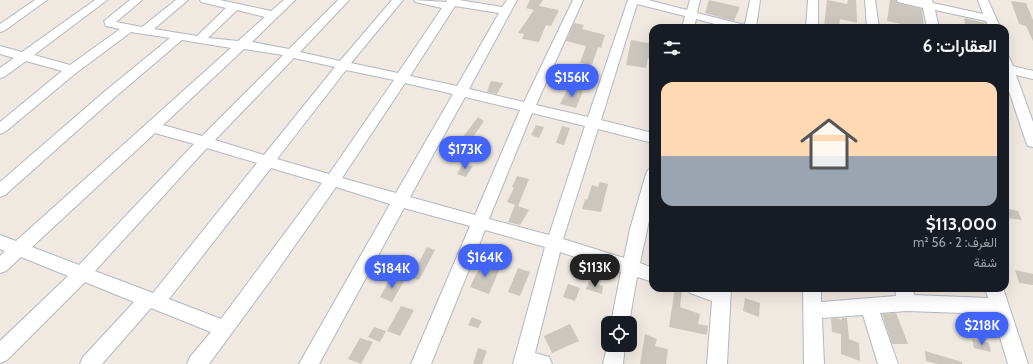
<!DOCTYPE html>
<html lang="ar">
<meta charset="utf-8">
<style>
:root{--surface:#171b24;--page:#242831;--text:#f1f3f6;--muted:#9ea1a6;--line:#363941;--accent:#4264fb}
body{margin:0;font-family:Cabin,Vazirmatn,sans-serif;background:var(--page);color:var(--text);direction:rtl;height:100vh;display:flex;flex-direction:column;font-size:15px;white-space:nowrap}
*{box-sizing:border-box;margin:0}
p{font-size:13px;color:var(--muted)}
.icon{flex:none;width:22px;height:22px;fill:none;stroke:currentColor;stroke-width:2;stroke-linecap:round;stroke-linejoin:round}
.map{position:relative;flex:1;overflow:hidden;direction:ltr}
.details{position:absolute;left:649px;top:24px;width:360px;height:268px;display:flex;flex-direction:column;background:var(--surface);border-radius:12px;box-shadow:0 4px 16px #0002;direction:rtl}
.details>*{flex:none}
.tools{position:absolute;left:601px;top:316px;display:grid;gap:8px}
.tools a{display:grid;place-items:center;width:36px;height:36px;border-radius:8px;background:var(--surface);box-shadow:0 4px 16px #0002;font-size:20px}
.price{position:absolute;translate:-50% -34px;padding:0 9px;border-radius:14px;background:var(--accent);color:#fff;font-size:13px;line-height:26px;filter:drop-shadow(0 1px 2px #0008)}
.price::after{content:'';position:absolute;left:50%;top:24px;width:12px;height:9px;margin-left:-6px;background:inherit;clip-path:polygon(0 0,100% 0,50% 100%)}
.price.active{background:#222;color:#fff}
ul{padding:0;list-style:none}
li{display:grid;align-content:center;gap:8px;height:212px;padding:0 12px}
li+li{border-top:1px solid var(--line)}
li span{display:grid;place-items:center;height:124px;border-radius:12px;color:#555}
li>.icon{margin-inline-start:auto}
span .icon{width:72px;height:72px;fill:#fffc;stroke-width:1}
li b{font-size:17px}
h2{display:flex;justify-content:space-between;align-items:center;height:48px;padding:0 12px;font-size:17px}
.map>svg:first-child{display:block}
.building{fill:#cbc7bf}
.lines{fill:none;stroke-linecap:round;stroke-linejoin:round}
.minor-casing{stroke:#b4b7c1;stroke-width:2}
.minor{fill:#fff;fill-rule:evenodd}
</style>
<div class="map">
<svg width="1033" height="364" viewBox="0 0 1033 364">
<rect width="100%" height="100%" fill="#efe9e1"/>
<!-- building -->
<path class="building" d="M530 0H543L539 6 559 10 551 26 546 25 539 42 522 39 524 34 518 33 534 10 526 8Z
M709 0 740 7 734 21 705 13Z
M827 0 847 4 848 0H856L857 23 840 19 839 28 824 27Z
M890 0H896L898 3 922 9 924 28H906V25L887 21Z
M1011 1 1026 3 1033 20V41L1026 26 1019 24Z
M964 18 985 23 987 28H966Z
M574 23 584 25 582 29 605 35 601 48 598 47 592 65 580 63 586 46 566 41Z
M631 40 653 44V53L651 59 648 58 646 68 626 65Z
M491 81 503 83 497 94 487 92Z
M570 87 583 91 576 108 560 104 568 88Z
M478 117 484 121 471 140 463 137Z
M536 125 544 127 539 138 531 135Z
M562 126 570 128 564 145 556 143Z
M462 165 473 166 466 177 457 174Z
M517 176 529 179 518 206 507 202 514 188 512 187Z
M600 182 608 184 601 212 582 209 585 199 587 200 592 185 598 187Z
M515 205 529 210 520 225 508 222Z
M1005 208 1018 211 1022 220 1007 218Z
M427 247 435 250 419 280 411 278Z
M482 262 500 268 489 294 470 287Z
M518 268 530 272 520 296 508 292Z
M1015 270 1033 274V285L1019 283Z
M391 277 404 281 392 302 380 297Z
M589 281 603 286 602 294 586 289Z
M568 284 580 288 575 301 563 297Z
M675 288 682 290 680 307 700 314 698 324 708 326 707 335 669 327Z
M745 298 760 303 759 317 743 311Z
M401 306 414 310 400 336 387 331Z
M896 313 908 344H892L882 314Z
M472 317 482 321 478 328 468 325Z
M836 318 842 320V318H847L849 339 859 343 860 361 841 354V334L832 332 831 319Z
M570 324 579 341 552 353 544 336Z
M374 327 386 331 380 342 368 337Z
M645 334 657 339 655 346 668 349 666 364H640Z
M360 338 373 342 361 364 348 359Z
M972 339 989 343 991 352 974 348Z
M478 348 487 351 482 364H473Z
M925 351 962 362V364H937L926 361Z"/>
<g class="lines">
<defs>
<path id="minor" d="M35 0H47L4 31 0 32V24Z
M95 0H107L34 55 70 65 120 29 106 26 104 21 130 0H142L116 22 142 27 176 0H188L154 29 197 36 226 8 201 2 200 0H220L271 11 284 0H295L252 42 289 49 338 0H349L300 52 340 61 392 0H403L351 63 398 73 442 8 415 2 414 0 446 2 447 0H459L502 7 507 0H517L469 89 524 102 573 0H583L536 105 588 117 628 0H648L687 10 690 0H700L697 13 745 25 750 0H760L756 28H730L696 19 694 28H682L685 16 637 4 601 120 653 133V143L598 129 563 239 624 258 630 229 646 174 648 170 653 168V202L640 263 653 268V282L637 277 629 323H611L621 272 560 252 535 353 549 357 552 364H513L545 247 485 230 431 364H411L470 226 404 208 319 364H299L390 204 336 187 270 281 209 364H187L190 357 211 332 151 308 102 364H80L83 357 134 302 85 282 7 360 0 363V341L68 276 21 257 6 271 0 273V256L5 251 0 249V235L16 241 231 48 182 40 114 98 5 195 0 197V182L104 92 170 38 131 32 76 73 5 132 0 134V122L62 71 26 61 4 77 0 78V68L14 58 0 54V46L22 52ZM455 6 499 13 457 86 410 76ZM237 10 265 17 238 41 208 38ZM244 49 283 55 202 136 163 125ZM294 58 335 67 264 155 215 140ZM346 70 394 80 329 174 277 159ZM405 83 453 94 396 193 342 178ZM465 97 520 110 475 215 410 197ZM532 113 585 126 549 235 489 219ZM155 133 194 144 79 265 32 247ZM207 148 257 163 153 293 95 271ZM271 168 322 183 221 319 169 299Z
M808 0H818V28H806Z
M865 0H875L879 28H867Z
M897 0H932L933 3 983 14 978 0H988L1000 27 989 28 986 21 935 10 939 28H927L923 8 898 2Z
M1005 56 1009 57 1013 66 1033 71V79L1016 75 1033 122V147L1028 146 1026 142 1005 79Z
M687 288H731L727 364H707L712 301 690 293Z
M803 288H821V302L896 296 895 288H913L914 295 988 298 985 288H1003L1028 364H1008L993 314 906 311 880 313 898 364H878L863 315 822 318 824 364H804Z
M608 342V345H625L623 364H603Z"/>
</defs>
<!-- minor casing -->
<use href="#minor" class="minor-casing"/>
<!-- minor -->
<use href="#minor" class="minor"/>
</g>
</svg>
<div class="tools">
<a><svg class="icon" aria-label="locate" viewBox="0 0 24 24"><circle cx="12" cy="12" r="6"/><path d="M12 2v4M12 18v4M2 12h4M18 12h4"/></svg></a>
</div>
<b class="price" style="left:572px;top:98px">$156K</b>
<b class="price" style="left:465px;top:170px">$173K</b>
<b class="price" style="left:485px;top:278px">$164K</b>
<b class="price active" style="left:595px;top:288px">$113K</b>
<b class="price" style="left:392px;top:289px">$184K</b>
<b class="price" style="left:982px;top:346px">$218K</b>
<section class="details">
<h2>العقارات: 6<svg class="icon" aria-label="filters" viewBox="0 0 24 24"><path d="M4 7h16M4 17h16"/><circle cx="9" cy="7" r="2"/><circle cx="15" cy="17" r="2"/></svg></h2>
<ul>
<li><span style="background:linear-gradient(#ffd9b3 60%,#9aa5b1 0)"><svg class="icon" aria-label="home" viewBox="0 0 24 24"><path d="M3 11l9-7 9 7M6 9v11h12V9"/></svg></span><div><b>$113,000</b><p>الغرف: 2 · 56 m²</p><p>شقة</p></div></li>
</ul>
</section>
</div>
